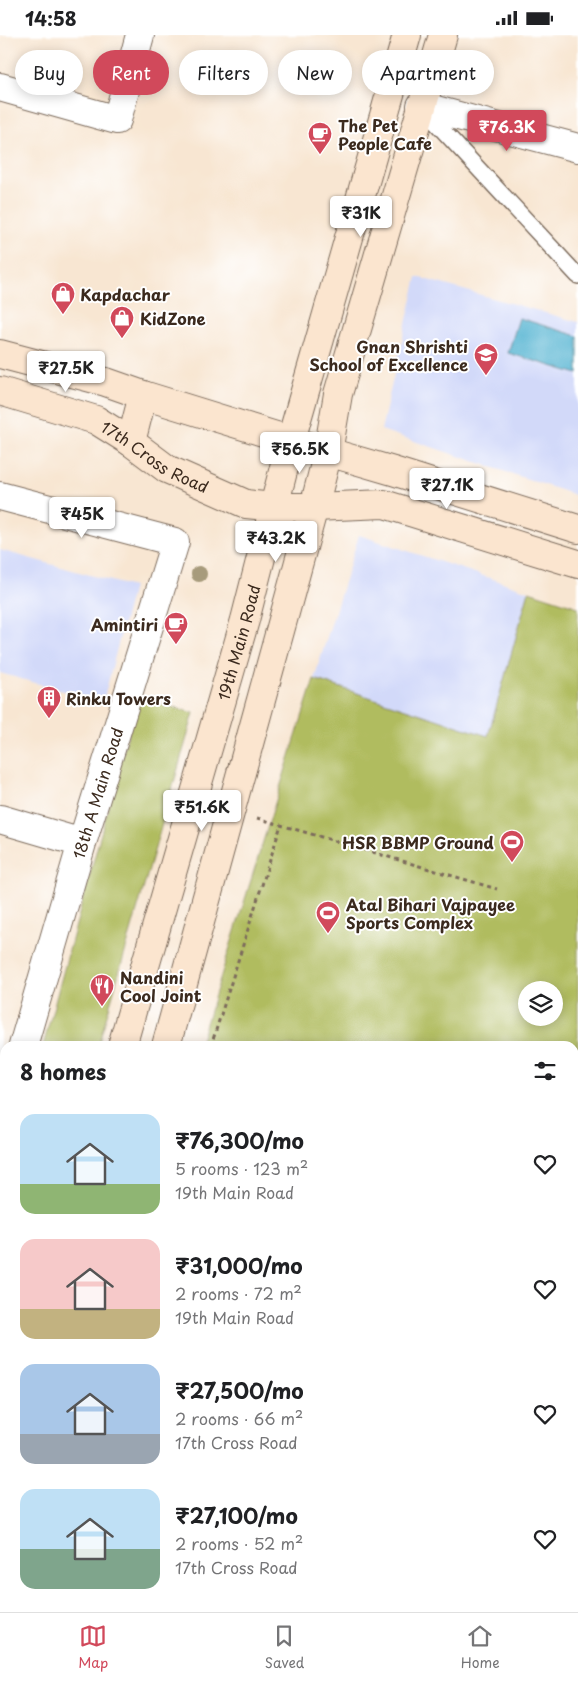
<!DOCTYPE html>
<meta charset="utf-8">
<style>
:root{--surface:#fff;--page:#f6f6f6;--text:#202124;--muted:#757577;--line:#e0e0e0;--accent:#d1495b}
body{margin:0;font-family:"Playpen Sans",sans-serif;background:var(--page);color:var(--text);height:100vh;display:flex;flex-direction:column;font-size:19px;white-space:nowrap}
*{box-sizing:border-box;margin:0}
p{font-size:16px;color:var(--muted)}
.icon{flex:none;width:28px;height:28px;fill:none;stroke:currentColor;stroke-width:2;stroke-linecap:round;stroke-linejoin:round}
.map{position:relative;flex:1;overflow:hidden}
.drawer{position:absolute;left:0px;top:1006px;width:579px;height:571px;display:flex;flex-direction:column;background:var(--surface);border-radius:15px 15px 0 0;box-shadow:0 2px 12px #0003}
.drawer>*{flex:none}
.top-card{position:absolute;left:15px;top:15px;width:549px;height:45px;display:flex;gap:10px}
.fabs{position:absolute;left:518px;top:946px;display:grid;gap:10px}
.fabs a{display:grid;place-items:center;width:45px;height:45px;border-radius:50%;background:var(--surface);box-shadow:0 2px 12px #0003;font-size:25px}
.price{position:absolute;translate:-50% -42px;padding:0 11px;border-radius:5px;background:#fff;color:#222;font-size:16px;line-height:32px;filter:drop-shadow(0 1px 2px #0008)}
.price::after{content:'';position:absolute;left:50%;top:30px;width:15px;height:11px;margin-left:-8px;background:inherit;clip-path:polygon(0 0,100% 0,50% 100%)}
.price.on{background:var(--accent);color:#fff}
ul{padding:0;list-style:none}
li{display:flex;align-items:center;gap:15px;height:125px;padding:0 20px}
li span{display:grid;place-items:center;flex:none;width:140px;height:100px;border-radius:15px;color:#555}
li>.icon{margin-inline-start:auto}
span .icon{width:60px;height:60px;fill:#fffc;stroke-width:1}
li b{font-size:21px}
h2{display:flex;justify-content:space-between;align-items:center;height:60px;padding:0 20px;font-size:21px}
.chip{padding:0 18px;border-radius:22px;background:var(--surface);box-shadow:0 2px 12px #0003;font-size:18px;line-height:45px}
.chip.on{background:var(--accent);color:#fff}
.status{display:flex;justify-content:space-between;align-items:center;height:35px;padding:0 25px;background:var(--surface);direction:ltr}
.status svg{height:14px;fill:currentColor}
.tab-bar{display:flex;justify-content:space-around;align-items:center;height:70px;border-top:1px solid var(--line);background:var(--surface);font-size:14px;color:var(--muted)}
.tab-bar a{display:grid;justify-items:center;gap:2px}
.tab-bar .on{color:var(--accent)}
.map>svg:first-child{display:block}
.built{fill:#d2d9f9}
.green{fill:#b0bc5e;stroke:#76733e;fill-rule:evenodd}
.water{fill:#52b3d1;stroke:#466e78}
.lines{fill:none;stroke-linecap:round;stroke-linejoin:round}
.service-casing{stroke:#7d6c5d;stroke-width:18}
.minor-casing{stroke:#7d6c5d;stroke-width:30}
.secondary-casing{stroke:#7d6c5d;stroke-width:30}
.path{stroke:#7d6c5d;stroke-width:3;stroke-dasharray:4 4;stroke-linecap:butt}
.service{stroke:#fff;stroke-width:15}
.minor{stroke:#fff;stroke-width:28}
.secondary{stroke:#fbe5cf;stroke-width:28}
.tree{fill:#a79b7b}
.labels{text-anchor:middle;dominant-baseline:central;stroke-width:4;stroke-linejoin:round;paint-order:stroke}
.poi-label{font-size:16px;font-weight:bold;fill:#3b2a1e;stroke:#fff;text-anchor:start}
.street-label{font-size:16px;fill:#3b2a1e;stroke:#fff}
</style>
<div class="status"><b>14:58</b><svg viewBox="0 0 49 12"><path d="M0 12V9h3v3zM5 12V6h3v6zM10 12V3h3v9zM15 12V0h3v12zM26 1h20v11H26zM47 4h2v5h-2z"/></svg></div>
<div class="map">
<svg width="578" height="1577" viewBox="0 0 578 1577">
<rect width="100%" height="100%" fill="#fff"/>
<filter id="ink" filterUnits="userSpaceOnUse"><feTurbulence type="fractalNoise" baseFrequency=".02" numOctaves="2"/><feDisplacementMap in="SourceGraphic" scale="10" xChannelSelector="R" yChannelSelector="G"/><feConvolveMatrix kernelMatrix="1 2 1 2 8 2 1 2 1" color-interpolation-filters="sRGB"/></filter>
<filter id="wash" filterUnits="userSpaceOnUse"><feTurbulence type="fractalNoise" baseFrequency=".0096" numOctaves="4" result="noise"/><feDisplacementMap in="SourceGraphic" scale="20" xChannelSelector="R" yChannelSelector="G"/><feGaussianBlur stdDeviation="1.12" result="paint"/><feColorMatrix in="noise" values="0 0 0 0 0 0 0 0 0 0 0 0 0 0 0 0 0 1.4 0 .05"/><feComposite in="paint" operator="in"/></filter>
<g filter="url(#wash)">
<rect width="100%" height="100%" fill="#f8e6d2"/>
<!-- built -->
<path class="built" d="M417 242 578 287V461L381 395Z
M359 500 529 556 488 701 314 644Z
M0 515 133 552 103 667 0 638Z"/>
<!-- green -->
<path class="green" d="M529 556 578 572V1261L574 1259V1011H199L314 644 488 701ZM526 955H554V982H526Z
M138 663 194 678 98 1011H43Z
M5 1148V1322L0 1320V1167Z"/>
<!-- water -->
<path class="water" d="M519 283 578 301V339L508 318Z"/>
</g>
<g filter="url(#ink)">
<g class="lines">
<defs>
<path id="service" d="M423 74 578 241"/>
<path id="minor" d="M0 52 117 85 140 0
M421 71 578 113
M0 461 175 507 82 808 23 1011
M0 784 82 808
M0 1092 5 1075
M574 1296 578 1298
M0 1345 5 1347
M574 1396 578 1381
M291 1577 293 1572
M521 1577 522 1572"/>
<g id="secondary">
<path d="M0 319 106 347 143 360 328 417 393 436 578 494"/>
<path id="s1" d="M0 356 96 385 131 407 167 434 246 469 274 472H314L384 469 578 529"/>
<path d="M131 407 143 360"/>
<path id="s2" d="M122 1011 245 585 291 405 407 0"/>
<path d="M166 1011 314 472 328 417 338 359 443 0"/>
<path d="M0 1515 5 1500"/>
</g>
</defs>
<!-- service casing -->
<use href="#service" class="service-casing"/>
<!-- minor casing -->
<use href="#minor" class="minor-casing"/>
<!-- secondary casing -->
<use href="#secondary" class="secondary-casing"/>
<!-- path -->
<path class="path" d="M257 783 497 854
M211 1011 281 790"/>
<!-- service -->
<use href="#service" class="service"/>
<!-- minor -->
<use href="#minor" class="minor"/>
<!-- secondary -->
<use href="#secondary" class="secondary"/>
</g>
<!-- trees -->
<circle class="tree" cx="199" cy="539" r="8"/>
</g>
<!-- icons -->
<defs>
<symbol id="cafe-pin" viewBox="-11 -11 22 30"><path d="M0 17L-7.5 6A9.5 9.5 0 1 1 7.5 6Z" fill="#d1495b" stroke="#fff"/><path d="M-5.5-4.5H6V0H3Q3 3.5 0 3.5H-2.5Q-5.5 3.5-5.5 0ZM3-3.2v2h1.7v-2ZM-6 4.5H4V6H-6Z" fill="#fff"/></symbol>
<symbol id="shop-pin" viewBox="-11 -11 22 30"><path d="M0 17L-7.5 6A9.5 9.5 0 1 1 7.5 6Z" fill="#d1495b" stroke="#fff"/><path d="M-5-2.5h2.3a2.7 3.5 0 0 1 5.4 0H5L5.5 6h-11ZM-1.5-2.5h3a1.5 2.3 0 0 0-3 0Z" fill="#fff"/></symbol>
<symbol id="school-pin" viewBox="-11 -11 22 30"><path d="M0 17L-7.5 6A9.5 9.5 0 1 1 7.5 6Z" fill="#d1495b" stroke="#fff"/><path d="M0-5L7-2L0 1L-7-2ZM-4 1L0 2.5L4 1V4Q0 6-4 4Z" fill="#fff"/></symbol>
<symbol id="building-pin" viewBox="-11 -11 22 30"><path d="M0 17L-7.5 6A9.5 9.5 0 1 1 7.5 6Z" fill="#d1495b" stroke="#fff"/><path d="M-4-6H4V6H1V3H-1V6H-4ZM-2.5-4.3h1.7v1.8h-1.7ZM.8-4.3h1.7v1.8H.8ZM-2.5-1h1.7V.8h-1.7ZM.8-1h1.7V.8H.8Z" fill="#fff"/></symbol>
<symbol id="stadium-pin" viewBox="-11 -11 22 30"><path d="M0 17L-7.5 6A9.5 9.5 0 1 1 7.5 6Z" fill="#d1495b" stroke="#fff"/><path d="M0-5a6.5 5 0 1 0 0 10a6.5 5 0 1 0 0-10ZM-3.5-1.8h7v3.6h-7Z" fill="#fff"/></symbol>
<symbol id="restaurant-pin" viewBox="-11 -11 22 30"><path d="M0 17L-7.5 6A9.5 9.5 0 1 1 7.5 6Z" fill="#d1495b" stroke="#fff"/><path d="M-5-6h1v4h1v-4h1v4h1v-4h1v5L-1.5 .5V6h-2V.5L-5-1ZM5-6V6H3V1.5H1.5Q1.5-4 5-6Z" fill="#fff"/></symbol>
</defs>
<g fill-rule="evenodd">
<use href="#cafe-pin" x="306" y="85" width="28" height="38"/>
<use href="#shop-pin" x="49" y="245" width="28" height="38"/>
<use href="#shop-pin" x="108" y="269" width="28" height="38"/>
<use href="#school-pin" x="472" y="306" width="28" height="38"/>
<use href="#cafe-pin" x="162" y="575" width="28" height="38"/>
<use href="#building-pin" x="35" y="649" width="28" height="38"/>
<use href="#stadium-pin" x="498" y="793" width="28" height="38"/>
<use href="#stadium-pin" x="314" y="864" width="28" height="38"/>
<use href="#restaurant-pin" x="88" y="937" width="28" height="38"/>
</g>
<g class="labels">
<!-- poi labels -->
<g class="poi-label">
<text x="338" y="90">The Pet<tspan x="338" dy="18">People Cafe</tspan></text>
<text x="80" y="259">Kapdachar</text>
<text x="140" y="283">KidZone</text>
<text x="468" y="311" text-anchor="end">Gnan Shrishti<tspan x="468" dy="18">School of Excellence</tspan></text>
<text x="158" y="589" text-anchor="end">Amintiri</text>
<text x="66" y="663">Rinku Towers</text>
<text x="494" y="807" text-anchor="end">HSR BBMP Ground</text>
<text x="346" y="869">Atal Bihari Vajpayee<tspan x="346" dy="18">Sports Complex</tspan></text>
<text x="120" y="942">Nandini<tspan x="120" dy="18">Cool Joint</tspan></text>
</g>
<!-- street labels -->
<g class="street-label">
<text stroke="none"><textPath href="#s1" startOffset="170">17th Cross Road</textPath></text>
<text stroke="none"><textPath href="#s2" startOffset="420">19th Main Road</textPath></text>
<text transform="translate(97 758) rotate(-73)">18th A Main Road</text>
</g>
</g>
</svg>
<div class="fabs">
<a><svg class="icon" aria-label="layers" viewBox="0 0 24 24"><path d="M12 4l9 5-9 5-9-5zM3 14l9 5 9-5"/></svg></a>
</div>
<b class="price on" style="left:507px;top:117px">₹76.3K</b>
<b class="price" style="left:361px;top:203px">₹31K</b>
<b class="price" style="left:66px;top:358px">₹27.5K</b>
<b class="price" style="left:300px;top:439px">₹56.5K</b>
<b class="price" style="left:447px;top:475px">₹27.1K</b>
<b class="price" style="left:82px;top:504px">₹45K</b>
<b class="price" style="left:276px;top:528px">₹43.2K</b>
<b class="price" style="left:202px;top:797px">₹51.6K</b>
<div class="top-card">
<a class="chip">Buy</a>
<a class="chip on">Rent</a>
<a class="chip">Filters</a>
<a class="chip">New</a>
<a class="chip">Apartment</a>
</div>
<section class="drawer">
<h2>8 homes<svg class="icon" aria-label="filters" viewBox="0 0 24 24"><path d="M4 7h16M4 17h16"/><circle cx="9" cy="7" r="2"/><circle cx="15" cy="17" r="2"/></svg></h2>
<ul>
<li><span style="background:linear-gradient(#bfe0f5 70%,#8fb573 0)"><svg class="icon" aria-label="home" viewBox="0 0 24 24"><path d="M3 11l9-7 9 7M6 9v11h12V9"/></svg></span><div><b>₹76,300/mo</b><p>5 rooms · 123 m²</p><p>19th Main Road</p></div><svg class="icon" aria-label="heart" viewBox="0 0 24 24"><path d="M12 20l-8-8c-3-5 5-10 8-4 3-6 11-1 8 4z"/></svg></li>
<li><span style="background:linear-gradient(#f6c9c9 70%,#c2b280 0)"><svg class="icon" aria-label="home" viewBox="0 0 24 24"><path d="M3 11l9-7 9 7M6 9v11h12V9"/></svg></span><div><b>₹31,000/mo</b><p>2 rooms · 72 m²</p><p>19th Main Road</p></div><svg class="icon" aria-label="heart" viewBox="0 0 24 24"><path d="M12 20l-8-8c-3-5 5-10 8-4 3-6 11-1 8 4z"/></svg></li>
<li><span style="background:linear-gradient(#a9c7e8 70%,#9aa5b1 0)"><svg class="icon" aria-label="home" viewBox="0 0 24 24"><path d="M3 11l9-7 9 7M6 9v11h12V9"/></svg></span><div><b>₹27,500/mo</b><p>2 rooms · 66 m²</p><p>17th Cross Road</p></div><svg class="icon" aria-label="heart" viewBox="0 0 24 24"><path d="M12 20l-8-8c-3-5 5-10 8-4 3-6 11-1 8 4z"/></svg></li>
<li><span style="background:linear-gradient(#bfe0f5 60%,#7fa58c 0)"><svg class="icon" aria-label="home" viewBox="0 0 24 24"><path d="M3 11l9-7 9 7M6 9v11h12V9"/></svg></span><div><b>₹27,100/mo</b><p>2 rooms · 52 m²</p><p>17th Cross Road</p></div><svg class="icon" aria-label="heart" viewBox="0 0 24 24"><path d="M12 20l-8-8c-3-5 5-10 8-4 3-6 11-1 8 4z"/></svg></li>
</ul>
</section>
</div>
<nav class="tab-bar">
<a class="on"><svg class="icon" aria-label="map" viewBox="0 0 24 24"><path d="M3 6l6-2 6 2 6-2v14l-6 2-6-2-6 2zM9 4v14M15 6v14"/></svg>Map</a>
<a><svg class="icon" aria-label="saved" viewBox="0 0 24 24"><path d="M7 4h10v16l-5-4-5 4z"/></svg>Saved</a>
<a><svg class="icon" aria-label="home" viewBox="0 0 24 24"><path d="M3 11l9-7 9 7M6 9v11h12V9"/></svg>Home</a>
</nav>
